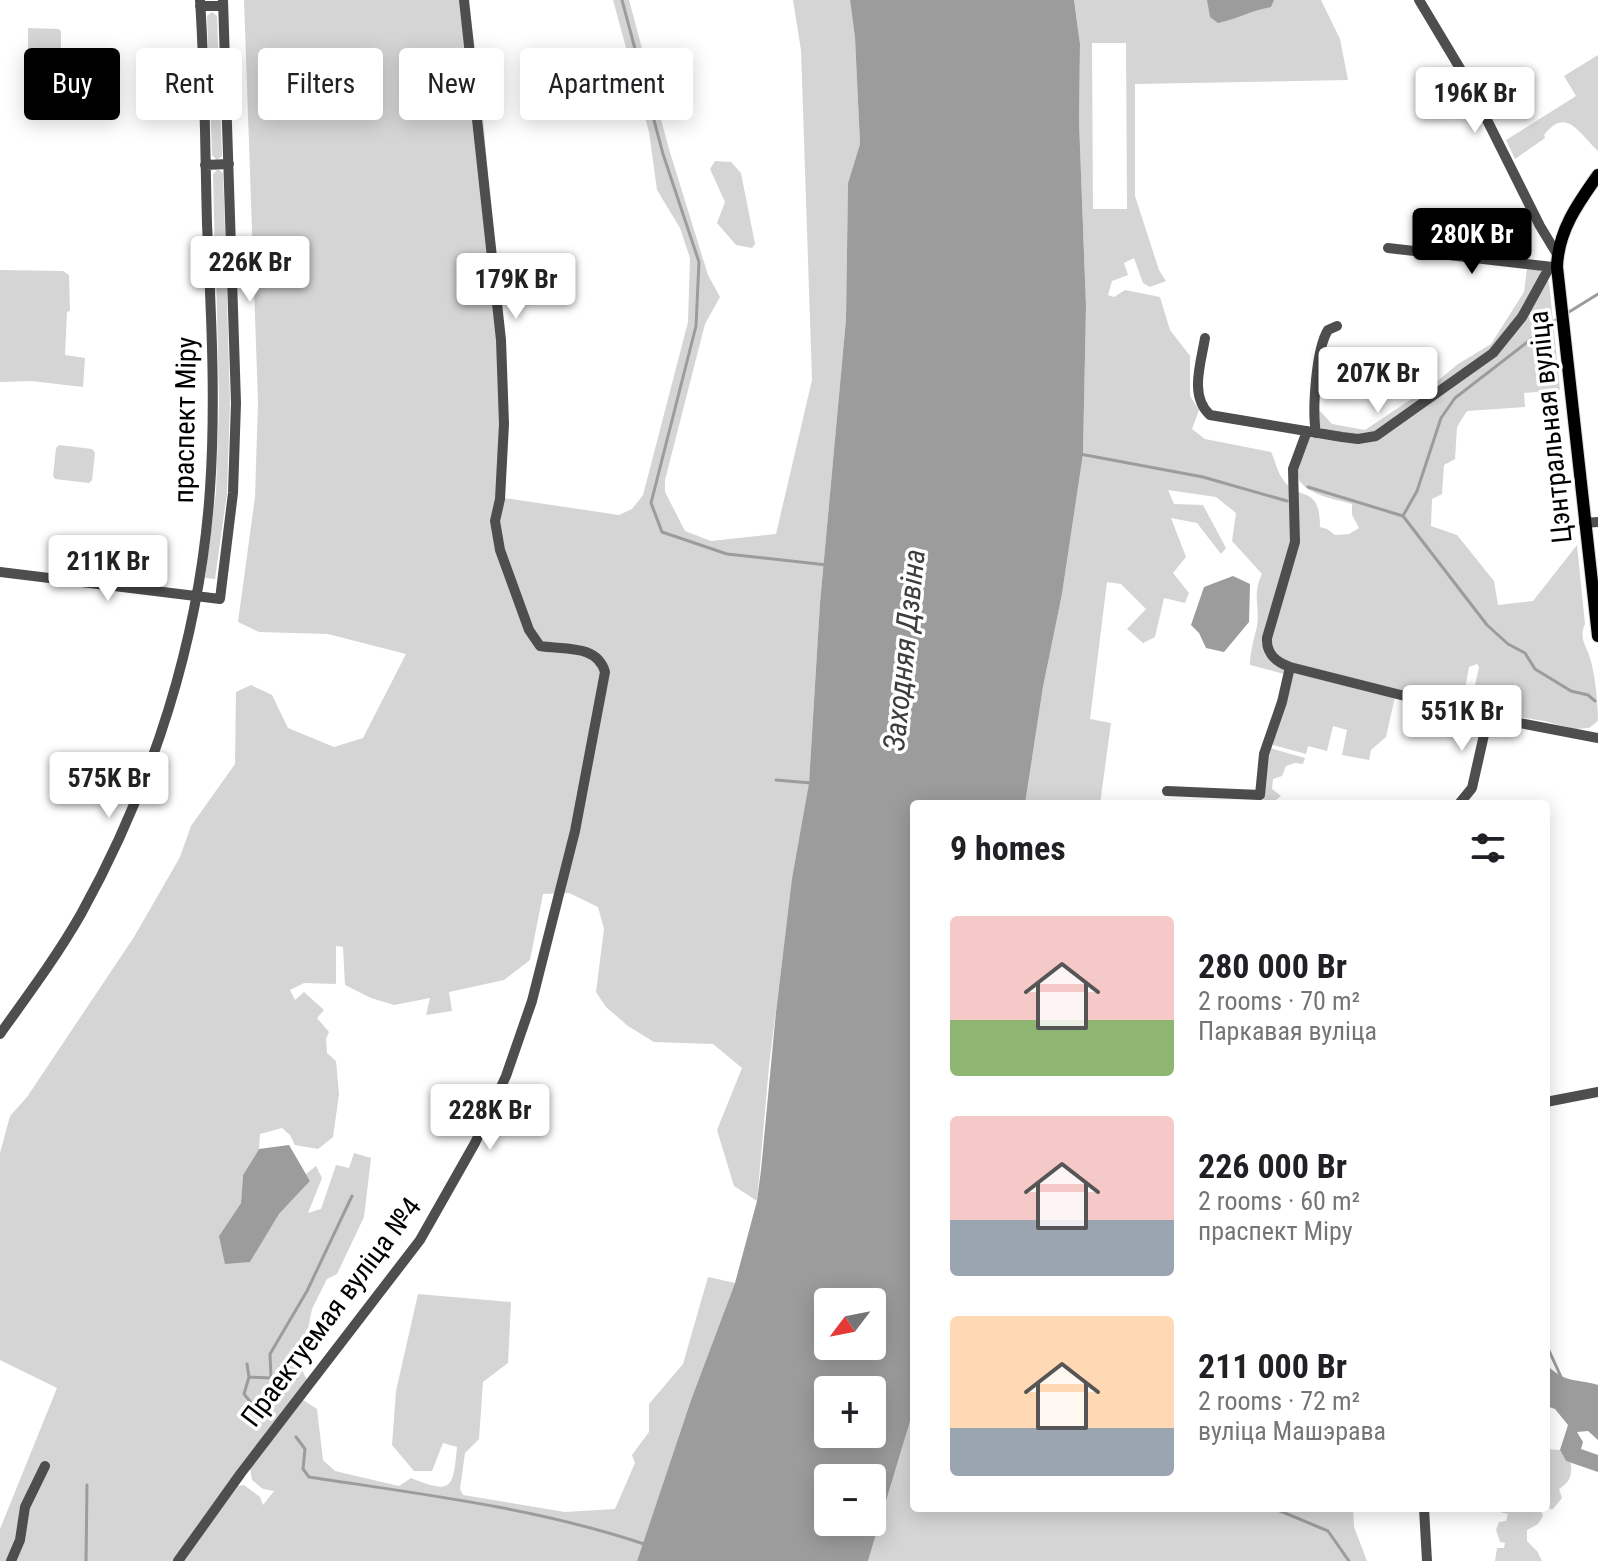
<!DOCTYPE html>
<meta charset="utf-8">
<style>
:root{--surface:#fff;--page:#f6f6f6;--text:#202124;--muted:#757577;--accent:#000}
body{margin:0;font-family:"Roboto Condensed",sans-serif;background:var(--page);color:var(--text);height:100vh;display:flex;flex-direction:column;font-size:30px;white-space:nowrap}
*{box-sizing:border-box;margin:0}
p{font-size:26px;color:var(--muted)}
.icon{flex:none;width:44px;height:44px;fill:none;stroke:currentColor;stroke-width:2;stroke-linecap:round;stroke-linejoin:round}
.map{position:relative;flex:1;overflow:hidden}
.panel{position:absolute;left:910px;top:800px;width:640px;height:712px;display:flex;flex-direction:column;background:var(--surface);border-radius:8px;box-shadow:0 4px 20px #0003}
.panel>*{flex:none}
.guide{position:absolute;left:24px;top:48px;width:760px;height:72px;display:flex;gap:16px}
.needle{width:52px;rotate:238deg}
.tools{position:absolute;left:814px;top:1288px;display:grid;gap:16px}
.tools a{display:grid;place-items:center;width:72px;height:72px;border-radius:8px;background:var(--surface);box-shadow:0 4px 20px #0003;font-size:40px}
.price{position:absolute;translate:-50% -68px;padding:0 18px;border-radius:8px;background:#fff;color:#222;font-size:26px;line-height:52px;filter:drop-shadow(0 2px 4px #0008)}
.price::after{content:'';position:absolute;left:50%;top:48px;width:24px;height:18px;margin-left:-12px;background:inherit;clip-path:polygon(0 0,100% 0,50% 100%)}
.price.current{background:var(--accent);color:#fff}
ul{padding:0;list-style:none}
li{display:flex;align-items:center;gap:24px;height:200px;padding:0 40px}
li span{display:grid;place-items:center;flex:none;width:224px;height:160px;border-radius:8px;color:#555}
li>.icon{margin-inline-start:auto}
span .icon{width:96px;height:96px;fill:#fffc;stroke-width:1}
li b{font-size:34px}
h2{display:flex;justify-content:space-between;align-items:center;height:96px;padding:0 40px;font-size:34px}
.chip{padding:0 28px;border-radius:8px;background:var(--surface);box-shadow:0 4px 20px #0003;font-size:28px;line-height:72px}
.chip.current{background:var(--accent);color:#fff}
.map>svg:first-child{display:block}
.green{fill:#d5d5d5;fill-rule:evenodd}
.water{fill:#9c9c9c;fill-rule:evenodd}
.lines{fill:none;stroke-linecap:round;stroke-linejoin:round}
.stream{stroke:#9c9c9c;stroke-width:3}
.major-casing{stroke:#dbdbdb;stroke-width:14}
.minor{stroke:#4e4e4e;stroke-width:10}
.major{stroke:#000;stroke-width:12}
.labels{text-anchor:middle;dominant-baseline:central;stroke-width:7;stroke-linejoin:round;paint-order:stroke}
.street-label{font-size:28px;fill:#000;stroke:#fff}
.water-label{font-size:30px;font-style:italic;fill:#3d3d3d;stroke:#fff}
</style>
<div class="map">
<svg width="1598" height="1561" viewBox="0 0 1598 1561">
<rect width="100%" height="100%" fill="#fff"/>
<!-- green -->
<path class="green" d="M244 0H468C494 164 497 332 504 498L619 515 632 509 643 495 688 322 690 258 680 228 657 190 649 132 613 0H629L669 149 708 275 720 297 705 324 665 480V492L685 531 711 541 776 534 812 380 801 50 793 0H850L855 38 860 144 848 183 846 319 820 603 809 783 787 923 769 1066 757 1201 734 1186 717 1130 742 1068 713 1044 654 1042 628 1026 606 1007 596 992 604 929 598 907 569 893 543 894 530 960 504 980 449 992 452 1011 426 1015 430 998 394 1005 371 998 345 985 343 947 336 946V984L304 983 290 990 295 1000 304 992 324 1010 317 1018 329 1032 326 1039 327 1053 336 1061 339 1094 333 1137 318 1149 295 1145 290 1135 282 1128 260 1134 259 1149 243 1175 241 1203 219 1236 250 1262 279 1214 310 1181 306 1174 316 1166 322 1178 308 1213 321 1209 336 1165 349 1168 354 1153 371 1158 364 1217 337 1274 327 1279 312 1309 305 1344 298 1362 307 1380 173 1561H0V1529L57 1388 0 1360V1153L10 1116 27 1097 134 937 180 857 191 826 235 764 236 692 251 685 272 695 288 728 334 747 363 738 406 654 328 634 259 632 238 622 255 497 258 402Z
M1074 0H1321L1340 39 1348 80 1135 84V196L1159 270 1166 281 1150 287 1143 283 1134 258 1124 263 1128 275 1112 281 1108 295 1114 297 1125 290 1160 297 1170 330 1190 356V396L1199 410 1192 429 1205 439 1271 452C1275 460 1278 474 1284 481 1300 502 1320 484 1320 527L1327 529 1335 535 1349 534 1359 528 1352 515V504C1335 499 1293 493 1297 468 1298 458 1305 447 1308 438L1311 436 1368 440 1487 363 1547 280 1549 282 1560 390 1524 393 1525 407 1467 411 1457 427 1455 459 1444 465 1442 494 1432 499 1431 526 1457 535 1494 581 1498 605 1533 601 1577 545 1585 624C1579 637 1585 644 1589 655 1595 671 1598 703 1598 721L1589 728 1574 729 1544 721 1475 710 1470 707 1479 667 1477 664 1469 667 1462 705 1444 703 1281 661 1265 637 1285 670 1284 674 1250 665C1250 651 1254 640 1257 626 1260 607 1252 594 1262 574L1232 541 1236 513 1216 497 1168 490 1174 504 1203 505 1226 548 1221 554 1197 523 1171 518 1186 557 1173 573 1189 593 1185 603 1164 598 1155 637 1143 643 1127 629 1146 609 1121 584 1107 582 1090 719 1111 723 1100 804H1025L1043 687 1062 594 1083 454 1086 306 1079 121 1080 44ZM1092 43H1126L1127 209H1093Z
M212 12 217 16 222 156 217 160 212 155 207 16Z
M28 28 58 29 61 31V53H28Z
M1598 55V151C1579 133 1566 106 1544 135L1545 138 1515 159 1506 140 1576 96 1564 76Z
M715 161 731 162 741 173 755 244 752 248 736 245 717 223 725 202 710 169Z
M218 169 223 173 226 258H215L213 174Z
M226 265 230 402 227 493 215 579 205 578 216 492 219 402 216 266Z
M1527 268 1541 270 1539 283 1500 343 1431 392 1429 388 1458 364 1491 344 1524 292Z
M0 270 63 271 69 275 70 311 67 312 65 355 85 358 83 387 31 381 0 382Z
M1425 390 1428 395 1367 436 1324 430 1319 426V410L1332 424 1365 430Z
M59 445 92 449 95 453 92 480 89 483 55 479 53 476 56 448Z
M1293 673 1395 697 1386 737 1371 750 1369 760 1342 755 1347 730 1333 726 1327 751 1308 746 1306 754 1273 745 1271 741Z
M1270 748 1305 758 1303 764 1295 763 1286 766 1282 776 1273 779 1272 789 1281 796 1271 804H1264C1261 786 1263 765 1270 748Z
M708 1277 735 1283 691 1400 637 1561H183L238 1486 244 1485 260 1497 263 1505 274 1491 263 1489 252 1480 250 1468 303 1400 317 1409 323 1460 335 1471 399 1486 411 1478C453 1495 453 1488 457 1447L443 1443 432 1471H414L392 1445 396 1391 418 1294 511 1302 508 1363 483 1382 479 1439 465 1453 460 1489 463 1495 565 1512 615 1509 635 1463 632 1455 649 1432V1404L683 1364Z
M914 1408V1508H1353L1354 1527 1367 1561H868Z
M1546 1449 1560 1450 1566 1461 1571 1463C1572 1476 1570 1482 1559 1489L1562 1498 1552 1510 1546 1506Z
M1499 1508H1540L1543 1516 1538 1524 1527 1530V1541L1537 1551 1542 1561H1495L1497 1548H1504L1505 1543 1500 1542 1496 1530 1499 1522 1506 1521 1508 1514 1500 1512Z"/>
<!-- water -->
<path class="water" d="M850 0H1074L1080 44 1079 121 1086 306 1083 454 1062 594 1043 687 1025 804H914V1408L868 1561H637L691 1400 735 1283 757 1201 761 1170 776 1012 792 879 809 783 820 603 846 319 848 183 860 144 855 38ZM872 1302V1346H828V1302ZM828 1390H872V1434H828ZM828 1478H872V1522H828Z
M1207 0H1274L1271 7C1252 10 1237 19 1218 23L1210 17Z
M1233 576 1250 584 1249 622 1224 652 1206 648 1199 633 1191 625 1204 587Z
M289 1145 310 1181 279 1214 250 1262 225 1264 219 1236 241 1203 243 1175 259 1149Z
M1549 1367C1567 1384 1576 1378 1598 1385V1440L1588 1431 1577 1432 1583 1442 1581 1449 1598 1455V1472L1566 1461 1560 1450 1568 1425 1555 1409 1546 1406V1368Z"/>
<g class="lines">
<!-- stream -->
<path class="stream" d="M622 0 663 154 699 262 696 326 651 503 662 532 727 554 827 565
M1569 312 1598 294
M1080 454 1203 477 1287 501
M1308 487 1403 516 1487 625 1508 644 1525 653 1535 669 1571 691 1588 695 1595 701
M1404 514 1417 491 1441 418 1455 398 1556 320
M776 780 811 783
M1546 1344 1562 1379
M247 1364 249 1377 244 1394 253 1405
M249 1377 271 1378 270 1354 307 1291 352 1196
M296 1437 305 1449 303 1469 309 1477C420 1494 537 1508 644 1544
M1273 1508 1328 1531 1349 1561
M86 1561 87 1485"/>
<defs>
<path id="major" d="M1598 175C1578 203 1558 231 1557 267L1598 636"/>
</defs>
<!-- major casing -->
<use href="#major" class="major-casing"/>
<!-- minor -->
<path class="minor" d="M1419 0 1467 80 1540 226 1557 254
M200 6H223
M205 165 229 164
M1388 248 1553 267
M1205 338C1201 363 1189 396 1210 415L1342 437 1358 439 1376 436 1493 353 1522 317 1549 268
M1316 433C1312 410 1316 349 1328 330L1337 326
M1584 523 1598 522
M0 572 220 599 233 493 236 403 223 0
M1290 667C1276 662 1266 654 1267 638L1295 542 1293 469 1307 431
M1167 791 1260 795 1264 754 1282 702 1290 667 1488 717 1598 738
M1459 804 1472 788 1488 717
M0 1034C28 995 57 956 81 914 153 784 200 638 210 489 216 401 211 312 207 224 205 149 205 74 200 0
M1546 1102 1598 1092
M1424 1508 1427 1561
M11 1561 20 1540 25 1507 45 1466
M178 1561 241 1473 420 1240 475 1143 506 1076 532 1001 575 831 605 672C597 644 564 650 540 646L529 630 500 550 495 521 500 499 504 424 501 340 464 0"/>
<!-- major -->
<use href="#major" class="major"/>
</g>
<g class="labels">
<!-- street labels -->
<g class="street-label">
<text transform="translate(185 420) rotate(-89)">праспект Міру</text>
<text transform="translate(1550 427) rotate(-96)">Цэнтральная вуліца</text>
<text transform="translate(331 1312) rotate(-53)">Праектуемая вуліца №4</text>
</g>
<!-- water labels -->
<g class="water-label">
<text transform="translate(904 650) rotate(-84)">Заходняя Дзвіна</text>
</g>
</g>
</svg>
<div class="tools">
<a><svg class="needle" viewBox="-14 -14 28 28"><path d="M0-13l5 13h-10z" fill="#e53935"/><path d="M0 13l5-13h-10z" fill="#757577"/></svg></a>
<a>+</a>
<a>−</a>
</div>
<b class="price" style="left:1475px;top:135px">196K Br</b>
<b class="price current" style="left:1472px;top:276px">280K Br</b>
<b class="price" style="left:250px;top:304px">226K Br</b>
<b class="price" style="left:516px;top:321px">179K Br</b>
<b class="price" style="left:1378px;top:415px">207K Br</b>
<b class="price" style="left:108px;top:603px">211K Br</b>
<b class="price" style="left:1462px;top:753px">551K Br</b>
<b class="price" style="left:109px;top:820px">575K Br</b>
<b class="price" style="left:490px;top:1152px">228K Br</b>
<div class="guide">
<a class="chip current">Buy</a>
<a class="chip">Rent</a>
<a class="chip">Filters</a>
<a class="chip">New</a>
<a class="chip">Apartment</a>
</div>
<section class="panel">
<h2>9 homes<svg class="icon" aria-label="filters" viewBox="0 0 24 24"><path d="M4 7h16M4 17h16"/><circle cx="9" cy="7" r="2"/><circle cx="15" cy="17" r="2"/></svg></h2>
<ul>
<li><span style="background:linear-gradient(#f6c9c9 65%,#8fb573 0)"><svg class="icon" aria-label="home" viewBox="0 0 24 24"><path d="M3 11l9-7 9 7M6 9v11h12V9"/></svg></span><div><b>280 000 Br</b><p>2 rooms · 70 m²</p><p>Паркавая вуліца</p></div></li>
<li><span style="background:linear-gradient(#f6c9c9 65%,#9aa5b1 0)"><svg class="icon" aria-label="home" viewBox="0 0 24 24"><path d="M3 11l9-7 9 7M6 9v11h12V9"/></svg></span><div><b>226 000 Br</b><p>2 rooms · 60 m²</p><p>праспект Міру</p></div></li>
<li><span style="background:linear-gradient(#ffd9b3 70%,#9aa5b1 0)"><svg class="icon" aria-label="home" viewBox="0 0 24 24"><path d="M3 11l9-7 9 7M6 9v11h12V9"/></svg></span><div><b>211 000 Br</b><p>2 rooms · 72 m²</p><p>вуліца Машэрава</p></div></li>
</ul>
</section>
</div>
